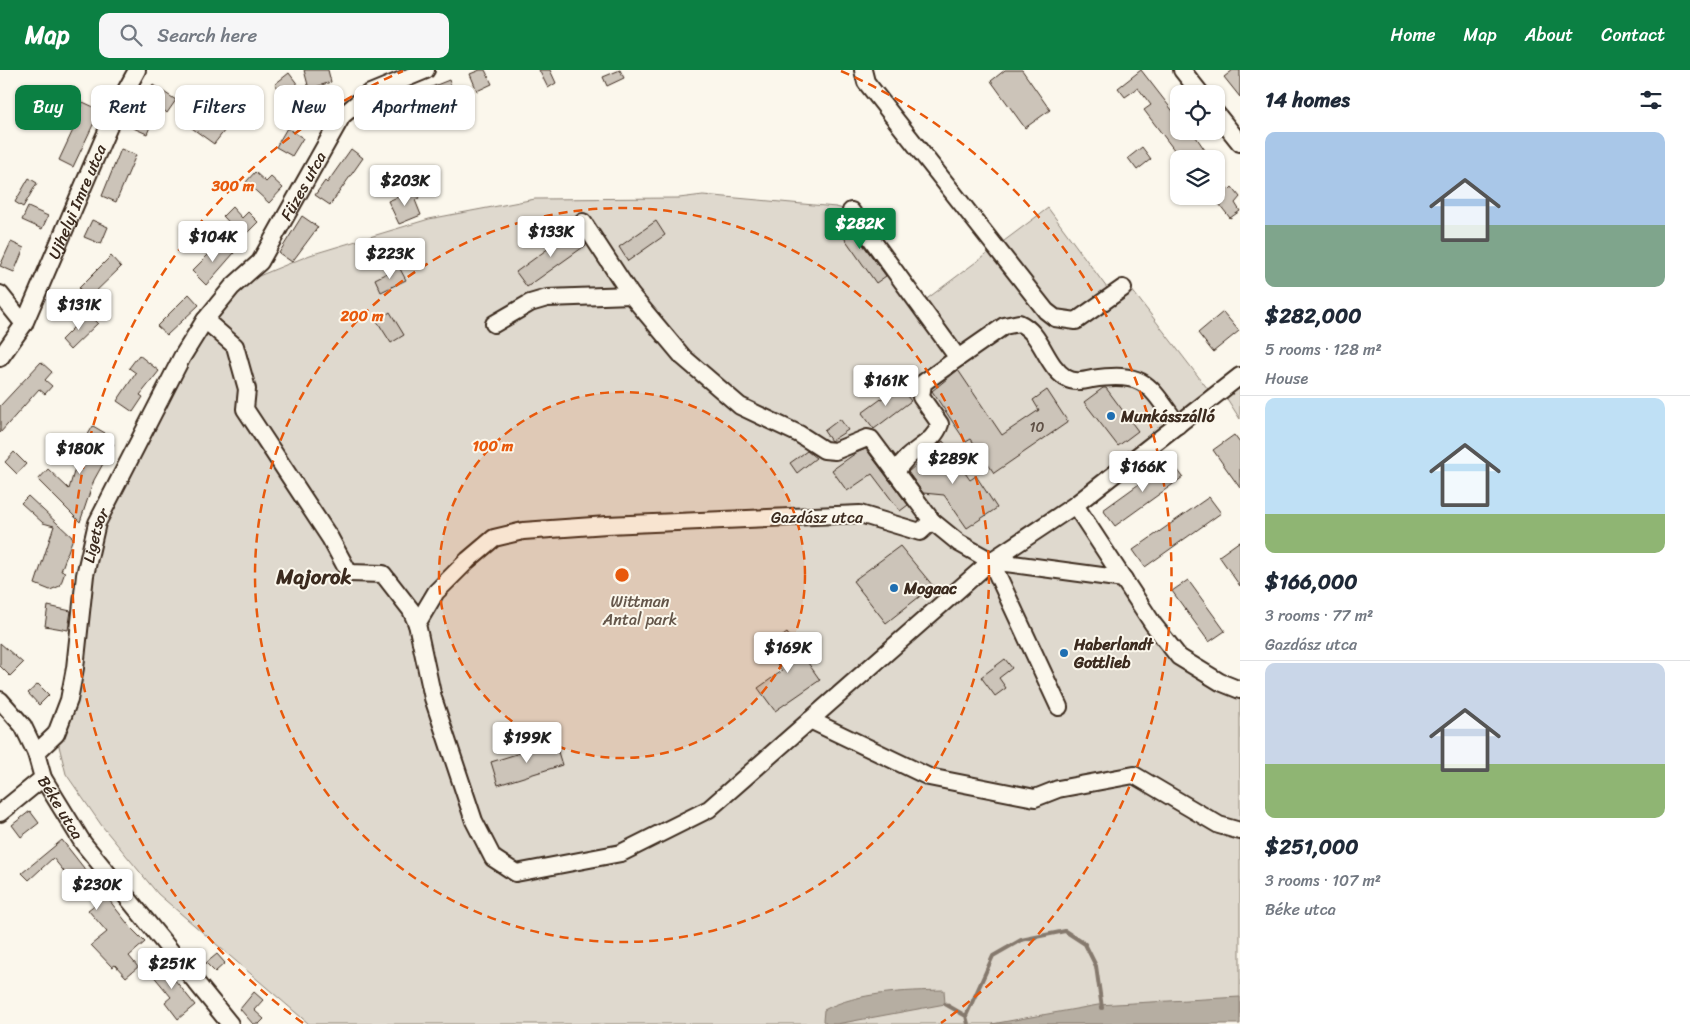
<!DOCTYPE html>
<meta charset="utf-8">
<style>
:root{--surface:#fff;--page:#f6f6f7;--text:#1f2937;--muted:#747a83;--line:#e0e1e3;--accent:#0b8043}
body{margin:0;font-family:Sriracha,sans-serif;background:var(--page);color:var(--text);height:100vh;display:flex;flex-direction:column;font-size:19px;white-space:nowrap}
*{box-sizing:border-box;margin:0}
p{font-size:16px;color:var(--muted)}
.icon{flex:none;width:28px;height:28px;fill:none;stroke:currentColor;stroke-width:2;stroke-linecap:round;stroke-linejoin:round}
.map{position:relative;flex:1;overflow:hidden}
.drawer{display:flex;flex-direction:column;background:var(--surface);width:450px}
.drawer>*{flex:none}
.banner{position:absolute;left:15px;top:15px;width:475px;height:45px;display:flex;gap:10px}
.fabs{position:absolute;left:1170px;top:15px;display:grid;gap:10px}
.fabs a{display:grid;place-items:center;width:55px;height:55px;border-radius:10px;background:var(--surface);box-shadow:0 1px 4px #0004;font-size:25px}
.price{position:absolute;translate:-50% -42px;padding:0 11px;border-radius:5px;background:#fff;color:#222;font-size:16px;line-height:32px;filter:drop-shadow(0 1px 2px #0008)}
.price::after{content:'';position:absolute;left:50%;top:30px;width:15px;height:11px;margin-left:-8px;background:inherit;clip-path:polygon(0 0,100% 0,50% 100%)}
.price.on{background:var(--accent);color:#fff}
ul{padding:0;list-style:none}
li{display:grid;align-content:center;gap:10px;height:265px;padding:0 25px}
li+li{border-top:1px solid var(--line)}
li span{display:grid;place-items:center;height:155px;border-radius:10px;color:#555}
li>.icon{margin-inline-start:auto}
span .icon{width:90px;height:90px;fill:#fffc;stroke-width:1}
li b{font-size:21px}
h2{display:flex;justify-content:space-between;align-items:center;height:60px;padding:0 25px;font-size:21px}
.pill{padding:0 18px;border-radius:10px;background:var(--surface);box-shadow:0 1px 4px #0004;font-size:18px;line-height:45px}
.pill.on{background:var(--accent);color:#fff}
header{display:flex;align-items:center;gap:30px;box-sizing:border-box;height:70px;padding:0 25px;background:var(--accent);color:#fff}
header strong{font-size:24px}
nav{display:flex;gap:28px;margin-inline-start:auto;font-size:18px}
.search{width:350px;height:45px;background:var(--page);display:flex;align-items:center;gap:12px;box-sizing:border-box;padding:0 18px;border-radius:10px;color:var(--muted);font-size:19px}
main{display:flex;flex:1;min-height:0}
.map>svg:first-child{display:block}
.green{fill:#dfd9ce;stroke:#8d8276}
.water{fill:#b6aea2;stroke:#85796d}
.lines{fill:none;stroke-linecap:round;stroke-linejoin:round}
.stream{stroke:#85796d;stroke-width:4}
.building{fill:#ccc4b9;stroke:#3b2a1e}
.minor-casing{stroke:#3b2a1e;stroke-width:20}
.minor{stroke:#fbf7ec;stroke-width:16}
.ring{fill:none;stroke:#e8590c;stroke-width:2.5;stroke-dasharray:9 6}
.poi-dot{fill:#1f6fb2;stroke:#fbf7ec;stroke-width:2}
.labels{text-anchor:middle;dominant-baseline:central;stroke-width:4;stroke-linejoin:round;paint-order:stroke}
.number-label{font-size:14px;fill:#5f5045}
.street-label{font-size:16px;fill:#3b2a1e;stroke:#fbf7ec}
.poi-label{font-size:16px;font-weight:bold;fill:#3b2a1e;stroke:#fbf7ec;text-anchor:start}
.park-label{font-size:16px;fill:#64564a;stroke:#fbf7ec}
.district-label{font-size:21px;font-weight:bold;fill:#3b2a1e;stroke:#fbf7ec}
.centre{fill:#e8590c;stroke:#fbf7ec;stroke-width:2.5}
.ring-label{font-size:15px;text-anchor:middle;font-weight:bold;fill:#e8590c;stroke:#fbf7ec;stroke-width:4;stroke-linejoin:round;paint-order:stroke}
</style>
<header>
<strong>Map</strong>
<div class="search"><svg class="icon" aria-label="search" viewBox="0 0 24 24"><circle cx="10" cy="10" r="6"/><path d="M15 15l6 6"/></svg>Search here</div>
<nav><a>Home</a><a>Map</a><a>About</a><a>Contact</a></nav>
</header>
<main>
<div class="map">
<svg width="1240" height="954" viewBox="0 0 1240 954">
<rect width="100%" height="100%" fill="#fbf7ec"/>
<filter id="ink" filterUnits="userSpaceOnUse"><feTurbulence type="fractalNoise" baseFrequency=".02" numOctaves="2"/><feDisplacementMap in="SourceGraphic" scale="10" xChannelSelector="R" yChannelSelector="G"/><feConvolveMatrix kernelMatrix="1 2 1 2 8 2 1 2 1" color-interpolation-filters="sRGB"/></filter>
<g filter="url(#ink)">
<!-- green -->
<path class="green" d="M703 125 836 137 851 141 920 234 1048 138 1110 222 1125 211 1214 327 1076 435 1179 587 1240 620V949L1172 954H309L158 824 102 756 66 704 56 664 85 505 130 385 232 217 310 185 429 149 535 129 679 128Z
M1240 312V349L1224 324Z"/>
<!-- water -->
<path class="water" d="M944 920 945 934 837 954H827L823 951 824 940C858 922 905 921 944 920Z
M1240 927V954H992L1098 935Z"/>
<g class="lines">
<!-- stream -->
<path class="stream" d="M945 934 966 946
M968 954 966 946 993 886 1021 870 1065 861 1085 874 1096 896 1102 938"/>
</g>
<!-- building -->
<path class="building" d="M304 0H328L331 12 309 19Z
M480 0H485L492 14 477 21 470 4Z
M539 0H550L556 13 548 18Z
M620 0 624 8 607 16 603 7Z
M1005 0H1022L1050 40 1025 58 991 11Z
M1141 0 1179 49V61H1192L1211 89H1181L1144 40 1151 35 1138 18 1125 27 1118 18Z
M1233 0H1240V27L1224 7Z
M289 3 301 19 287 30 275 14Z
M449 10 456 27 429 39 434 51 422 57 415 42 393 50 387 35Z
M153 15 176 30 167 43 159 36 147 64 131 57 142 30Z
M83 32 100 40 73 97 59 90 74 58 71 57Z
M200 41 225 60 214 74 189 56Z
M287 58 303 68 292 86 276 77Z
M1142 77 1151 89 1137 100 1128 88Z
M121 79 136 85 116 132 102 126Z
M351 79 363 88 330 135 315 125 325 111 327 113Z
M255 102 266 112 271 107 283 118 269 133 246 112Z
M1216 105 1229 120 1232 117 1240 127 1235 133 1240 141 1230 148 1216 130Z
M29 108 37 113 23 137 15 132Z
M415 120 419 128 415 130 421 145 399 154 388 131Z
M28 137 48 146 42 159 22 150Z
M232 137 242 148 248 142 258 152 243 167 223 146Z
M302 146 318 157 292 192 279 183Z
M842 146 886 206 876 213 833 152Z
M92 150 108 157 101 174 84 167Z
M656 151 665 165 628 191 619 177Z
M575 159 586 175 527 217 516 202Z
M222 171 234 183 206 215 192 201Z
M11 172 24 178 14 202 0 196Z
M111 186 121 197 89 228 79 218Z
M399 197 406 210 381 222 375 209Z
M189 224 199 235 167 265 157 256Z
M390 242 404 265 391 273 377 251Z
M1223 242 1239 261 1213 282 1198 263Z
M88 243 98 253 70 280 61 270Z
M139 285 159 301 140 325 143 327 133 342 117 331 136 303 129 298Z
M41 292 52 302 45 310 52 316 45 324 39 319 0 363V336Z
M958 300 1002 365 1039 340 1033 330 1047 320 1068 352 994 403 971 369 966 372 932 321Z
M899 316 911 331 874 359 862 343Z
M1103 318H1106L1138 361 1118 376 1084 332Z
M840 349 848 360 831 371 824 361Z
M93 356 105 363 103 368 114 374 94 410 80 452 38 410 48 399 69 419 76 395 88 375 83 373Z
M1234 365 1240 373V418L1213 380Z
M943 371 970 410 976 406 997 438 967 458 944 425 923 423 908 402Z
M866 379 908 435 900 441 872 404 847 421 832 400 856 383Z
M807 381 816 388 797 403 790 393Z
M14 382 26 394 17 404 5 392Z
M1171 391 1183 407 1115 456 1103 440Z
M28 426 73 468 61 501 65 502 60 516 50 520 35 514 54 456 43 453 21 433Z
M1209 427 1221 443 1145 497 1133 480Z
M1240 471V516L1219 486Z
M900 476 933 516 886 553 853 511Z
M1188 510 1225 561 1209 572 1172 521Z
M48 536 71 541 68 560 45 556Z
M787 563 820 610 775 641 758 618 782 601 766 578Z
M0 573 23 593 10 606 0 596Z
M1005 589 1012 598 999 608 1006 618 995 626 981 607Z
M38 614 49 625 39 635 28 623Z
M555 672 562 695 498 715 491 692Z
M30 741 39 753 21 767 12 755Z
M62 770 131 858 145 872 129 886 138 897 126 907 115 895 112 897 91 875 107 862 88 840 96 834 70 802 67 805 53 788 29 810 22 803Z
M217 884 225 893 215 902 206 893Z
M158 889 195 935 178 949 165 932 171 927 147 898Z
M254 922 263 930 254 940 264 949 259 954H253L240 939Z"/>
<g class="lines">
<defs>
<g id="minor">
<path d="M863 0 866 12 1046 241 1055 248 1076 251 1123 218"/>
<path d="M1182 0 1201 24"/>
<path d="M1216 43 1240 73"/>
<path d="M851 141 958 288 1004 256 1019 253C1042 263 1045 295 1066 308 1074 313 1083 311 1092 309 1146 301 1149 315 1178 355"/>
<path d="M583 152 631 225 683 287 740 336 799 364 824 380 835 381 867 368 871 369 932 451"/>
<path d="M0 224 24 254"/>
<path d="M205 250 235 276 247 319 245 339 330 468 349 503 383 504 411 540 417 554"/>
<path d="M494 254 530 233 547 228 631 225"/>
<path id="s1" d="M0 288 24 254 119 33 137 0"/>
<path d="M896 403C907 379 933 376 940 354L921 327 923 313 958 288"/>
<path d="M1075 435 1153 554 1179 587 1220 612 1240 620"/>
<path d="M991 491 1059 637"/>
<path d="M1124 509 991 491 959 473 932 451 920 462 860 444 607 455 523 461 494 468 468 490 436 522 417 554 433 628 474 751 493 788 516 803 621 783 709 739 991 491 1075 435 1240 306"/>
<path id="s2" d="M0 630 23 656 36 683 43 708 83 773 230 954"/>
<path d="M810 650 929 707 1035 728 1058 719 1134 705 1219 755 1240 761"/>
<path id="s3" d="M36 683 56 664 69 630 75 598 85 505 97 453 182 287 205 250 232 217 260 192 342 46 368 24 426 0"/>
<path d="M0 743 43 708"/>
</g>
</defs>
<!-- minor casing -->
<use href="#minor" class="minor-casing"/>
<!-- minor -->
<use href="#minor" class="minor"/>
</g>
</g>
<!-- distance rings -->
<circle cx="622" cy="505" r="183" fill="#e8590c" fill-opacity=".12"/>
<g class="ring">
<circle cx="622" cy="505" r="183"/>
<circle cx="622" cy="505" r="367"/>
<path d="M303 953A550 550 0 0 1 403 1M841 1A550 550 0 0 1 941 953"/>
</g>
<!-- markers -->
<g class="poi-dot">
<circle cx="1111" cy="346" r="5"/>
<circle cx="894" cy="518" r="5"/>
<circle cx="1064" cy="583" r="5"/>
</g>
<g class="labels">
<!-- number labels -->
<g class="number-label">
<text x="1037" y="357">10</text>
</g>
<!-- street labels -->
<g class="street-label">
<text stroke="none"><textPath href="#s3" startOffset="641">Füzes utca</textPath></text>
<text stroke="none"><textPath href="#s1" startOffset="175">Ujhelyi Imre utca</textPath></text>
<text x="817" y="447">Gazdász utca</text>
<text stroke="none"><textPath href="#s3" startOffset="231">Ligetsor</textPath></text>
<text stroke="none"><textPath href="#s2" startOffset="125">Béke utca</textPath></text>
</g>
<!-- poi labels -->
<g class="poi-label">
<text x="1121" y="346">Munkásszálló</text>
<text x="904" y="518">Mogaac</text>
<text x="1074" y="574">Haberlandt<tspan x="1074" dy="18">Gottlieb</tspan></text>
</g>
<!-- park labels -->
<g class="park-label">
<text x="640" y="531">Wittman<tspan x="640" dy="18">Antal park</tspan></text>
</g>
<!-- district labels -->
<g class="district-label">
<text x="314" y="507">Majorok</text>
</g>
</g>
<circle cx="622" cy="505" r="8" class="centre"/>
<g class="ring-label">
<text x="233" y="121">300 m</text>
<text x="362" y="251">200 m</text>
<text x="493" y="381">100 m</text>
</g>
</svg>
<div class="fabs">
<a><svg class="icon" aria-label="locate" viewBox="0 0 24 24"><circle cx="12" cy="12" r="6"/><path d="M12 2v4M12 18v4M2 12h4M18 12h4"/></svg></a>
<a><svg class="icon" aria-label="layers" viewBox="0 0 24 24"><path d="M12 4l9 5-9 5-9-5zM3 14l9 5 9-5"/></svg></a>
</div>
<b class="price" style="left:405px;top:137px">$203K</b>
<b class="price on" style="left:860px;top:180px">$282K</b>
<b class="price" style="left:551px;top:188px">$133K</b>
<b class="price" style="left:213px;top:193px">$104K</b>
<b class="price" style="left:390px;top:210px">$223K</b>
<b class="price" style="left:79px;top:261px">$131K</b>
<b class="price" style="left:886px;top:337px">$161K</b>
<b class="price" style="left:80px;top:405px">$180K</b>
<b class="price" style="left:953px;top:415px">$289K</b>
<b class="price" style="left:1143px;top:423px">$166K</b>
<b class="price" style="left:788px;top:604px">$169K</b>
<b class="price" style="left:527px;top:694px">$199K</b>
<b class="price" style="left:97px;top:841px">$230K</b>
<b class="price" style="left:172px;top:920px">$251K</b>
<div class="banner">
<a class="pill on">Buy</a>
<a class="pill">Rent</a>
<a class="pill">Filters</a>
<a class="pill">New</a>
<a class="pill">Apartment</a>
</div>
</div>
<section class="drawer">
<h2>14 homes<svg class="icon" aria-label="filters" viewBox="0 0 24 24"><path d="M4 7h16M4 17h16"/><circle cx="9" cy="7" r="2"/><circle cx="15" cy="17" r="2"/></svg></h2>
<ul>
<li><span style="background:linear-gradient(#a9c7e8 60%,#7fa58c 0)"><svg class="icon" aria-label="home" viewBox="0 0 24 24"><path d="M3 11l9-7 9 7M6 9v11h12V9"/></svg></span><div><b>$282,000</b><p>5 rooms · 128 m²</p><p>House</p></div></li>
<li><span style="background:linear-gradient(#bfe0f5 75%,#8fb573 0)"><svg class="icon" aria-label="home" viewBox="0 0 24 24"><path d="M3 11l9-7 9 7M6 9v11h12V9"/></svg></span><div><b>$166,000</b><p>3 rooms · 77 m²</p><p>Gazdász utca</p></div></li>
<li><span style="background:linear-gradient(#c9d6e8 65%,#8fb573 0)"><svg class="icon" aria-label="home" viewBox="0 0 24 24"><path d="M3 11l9-7 9 7M6 9v11h12V9"/></svg></span><div><b>$251,000</b><p>3 rooms · 107 m²</p><p>Béke utca</p></div></li>
</ul>
</section>
</main>
